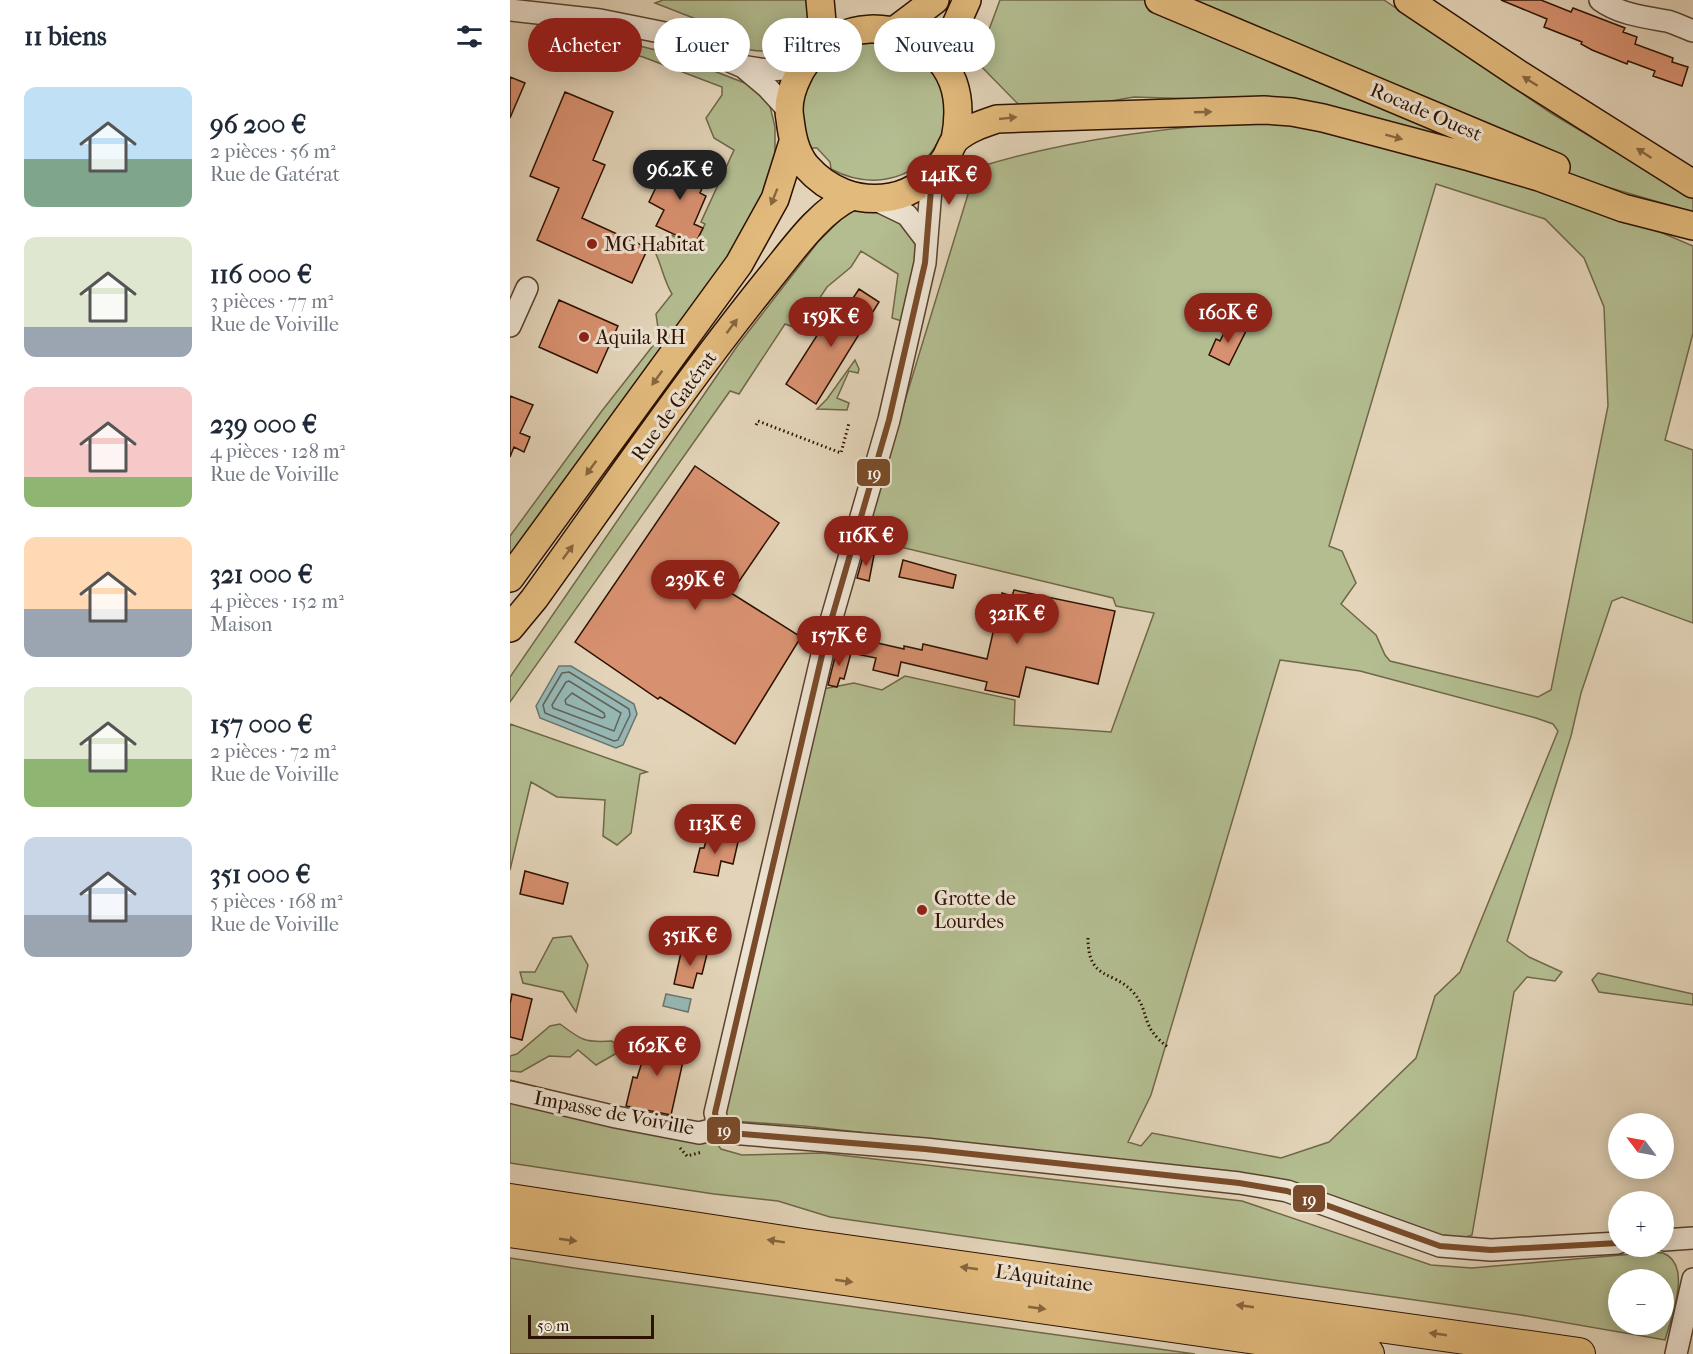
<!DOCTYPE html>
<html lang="fr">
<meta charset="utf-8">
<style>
:root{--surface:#fff;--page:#f2f2f3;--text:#1f2937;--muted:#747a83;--accent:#8f2418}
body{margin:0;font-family:"IM FELL French Canon",serif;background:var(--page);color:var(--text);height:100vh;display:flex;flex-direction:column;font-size:22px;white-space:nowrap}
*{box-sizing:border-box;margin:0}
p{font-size:20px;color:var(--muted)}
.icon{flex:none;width:33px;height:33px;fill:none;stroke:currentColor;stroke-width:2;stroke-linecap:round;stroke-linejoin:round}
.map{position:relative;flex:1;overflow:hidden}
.panel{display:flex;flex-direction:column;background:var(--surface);width:510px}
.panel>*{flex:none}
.hud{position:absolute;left:18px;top:18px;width:570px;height:54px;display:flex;gap:12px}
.needle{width:39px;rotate:302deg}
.controls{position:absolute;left:1098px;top:1113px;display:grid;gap:12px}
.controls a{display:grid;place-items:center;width:66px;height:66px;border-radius:50%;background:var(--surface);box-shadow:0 3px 15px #0003;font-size:30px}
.scale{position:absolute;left:18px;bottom:15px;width:126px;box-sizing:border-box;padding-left:6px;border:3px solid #2d1101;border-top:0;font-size:16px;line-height:21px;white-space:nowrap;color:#2d1101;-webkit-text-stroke:4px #ede3d2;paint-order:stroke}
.price{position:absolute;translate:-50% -51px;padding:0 14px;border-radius:21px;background:var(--accent);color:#fff;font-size:20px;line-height:39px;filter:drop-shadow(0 2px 3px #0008)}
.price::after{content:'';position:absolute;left:50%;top:36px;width:18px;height:14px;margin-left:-9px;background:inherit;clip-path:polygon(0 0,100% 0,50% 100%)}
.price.selected{background:#222;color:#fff}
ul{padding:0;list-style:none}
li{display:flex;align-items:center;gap:18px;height:150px;padding:0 24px}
li span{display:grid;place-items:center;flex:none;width:168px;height:120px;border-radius:12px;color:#555}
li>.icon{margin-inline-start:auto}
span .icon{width:72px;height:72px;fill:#fffc;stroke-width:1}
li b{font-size:26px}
h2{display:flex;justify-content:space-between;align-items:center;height:72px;padding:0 24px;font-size:26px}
.pill{padding:0 21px;border-radius:27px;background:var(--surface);box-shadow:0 3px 15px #0003;font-size:21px;line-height:54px}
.pill.selected{background:var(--accent);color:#fff}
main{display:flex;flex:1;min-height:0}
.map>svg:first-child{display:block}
.green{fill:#b3bd90;stroke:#706748;stroke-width:1.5;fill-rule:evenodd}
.water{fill:#96b7b4;stroke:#6c756c;stroke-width:1.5}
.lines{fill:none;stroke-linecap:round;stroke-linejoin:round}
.shore{stroke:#62645a;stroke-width:1.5}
.building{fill:#d89170;stroke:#2d1101;stroke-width:1.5}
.minor-casing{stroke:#5a422f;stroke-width:24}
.major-casing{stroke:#2d1101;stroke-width:30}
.highway-casing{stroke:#2d1101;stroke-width:34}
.path{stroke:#2d1101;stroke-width:3;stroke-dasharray:1.5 3;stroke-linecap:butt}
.minor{stroke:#ede3d2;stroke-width:21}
.major{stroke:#e2ba7c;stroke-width:27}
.highway{stroke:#e2ba7c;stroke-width:32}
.bus-1-casing{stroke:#ede3d2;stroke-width:10}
.bus-1{stroke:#7a4b2a;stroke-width:6}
.oneway{fill:#88663e}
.poi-dot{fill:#8f2418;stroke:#ede3d2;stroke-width:2}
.labels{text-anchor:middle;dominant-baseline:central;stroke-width:6;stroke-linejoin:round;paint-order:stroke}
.street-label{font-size:20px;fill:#2d1101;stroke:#ede3d2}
.poi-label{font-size:20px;fill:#2d1101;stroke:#ede3d2;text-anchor:start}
.line-badge{stroke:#ede3d2;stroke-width:2}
.badge-label{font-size:16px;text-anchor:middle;font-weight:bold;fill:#fff}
</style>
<main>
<section class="panel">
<h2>11 biens<svg class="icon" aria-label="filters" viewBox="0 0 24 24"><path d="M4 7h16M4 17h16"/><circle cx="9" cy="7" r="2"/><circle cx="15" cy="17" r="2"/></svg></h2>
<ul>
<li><span style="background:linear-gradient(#bfe0f5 60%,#7fa58c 0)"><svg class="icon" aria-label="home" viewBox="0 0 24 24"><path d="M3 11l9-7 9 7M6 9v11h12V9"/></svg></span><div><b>96 200 €</b><p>2 pièces · 56 m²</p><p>Rue de Gatérat</p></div></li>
<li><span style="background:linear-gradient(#dfe7d0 75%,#9aa5b1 0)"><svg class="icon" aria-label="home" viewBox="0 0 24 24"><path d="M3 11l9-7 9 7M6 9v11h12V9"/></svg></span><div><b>116 000 €</b><p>3 pièces · 77 m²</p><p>Rue de Voiville</p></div></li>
<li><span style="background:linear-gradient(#f6c9c9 75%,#8fb573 0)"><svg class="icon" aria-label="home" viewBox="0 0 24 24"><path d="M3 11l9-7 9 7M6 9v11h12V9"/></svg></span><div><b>239 000 €</b><p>4 pièces · 128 m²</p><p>Rue de Voiville</p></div></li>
<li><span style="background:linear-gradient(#ffd9b3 60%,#9aa5b1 0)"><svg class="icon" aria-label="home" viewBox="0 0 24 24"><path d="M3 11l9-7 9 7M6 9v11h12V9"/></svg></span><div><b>321 000 €</b><p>4 pièces · 152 m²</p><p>Maison</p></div></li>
<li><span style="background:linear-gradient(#dfe7d0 60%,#8fb573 0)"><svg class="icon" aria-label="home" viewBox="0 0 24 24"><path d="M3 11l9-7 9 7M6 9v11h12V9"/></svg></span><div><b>157 000 €</b><p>2 pièces · 72 m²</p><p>Rue de Voiville</p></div></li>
<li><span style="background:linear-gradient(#c9d6e8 65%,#9aa5b1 0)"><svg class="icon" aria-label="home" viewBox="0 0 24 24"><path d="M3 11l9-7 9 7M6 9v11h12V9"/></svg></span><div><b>351 000 €</b><p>5 pièces · 168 m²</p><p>Rue de Voiville</p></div></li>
</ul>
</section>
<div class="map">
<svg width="1183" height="1354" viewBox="0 0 1183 1354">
<rect width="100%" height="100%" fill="#e3d4b9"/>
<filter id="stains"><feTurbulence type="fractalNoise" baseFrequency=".00333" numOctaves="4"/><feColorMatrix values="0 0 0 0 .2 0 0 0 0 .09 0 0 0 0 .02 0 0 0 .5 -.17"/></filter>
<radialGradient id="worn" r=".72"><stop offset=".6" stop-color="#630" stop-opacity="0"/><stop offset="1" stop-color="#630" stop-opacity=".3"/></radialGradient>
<!-- green -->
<path class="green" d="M153 0H299C302 8 300 14 298 23 290 56 249 54 223 46L228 45 232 37 145 3Z
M490 0H874L1041 113 1183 198V212L939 141 789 102 624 97 577 105H509L467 62Z
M84 39H101L158 53 250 89 258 98 265 127V168L249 206 210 274 0 566V536L91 412 156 329 148 328 146 314 162 294C153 279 152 265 144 250L161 235 185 244 195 224 191 222 224 150 204 138 196 118 212 95V87L133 57 80 43Z
M384 39C395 47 413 56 421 67 467 133 396 209 321 169L320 162 307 148H301L294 135 290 112 298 76 329 45Z
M764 119 1038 184 1183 246V333L1155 440 1183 450V623L1112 597 1102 601 1071 693 1061 736 997 941 1019 957 1052 972 1045 981 1017 977 1004 992 962 1235 947 1240 668 1168 294 1126 223 1121 215 1116 313 689 344 683 372 690 395 676 505 700 504 725 601 732 644 613 606 606 603 598 353 538 466 168C561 138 665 127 764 119ZM926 184 1035 219 1074 258 1094 307 1098 406 1041 690 1028 697 880 661 875 655 866 635 831 604 846 583 832 551 819 546ZM770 660 850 671 1026 718 1043 724 1048 731 950 972 925 996 906 1058 819 1142 771 1158 642 1133 631 1146 618 1142 641 1095Z
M357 209 389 217 406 238V260L398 323 382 318 388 274 351 251 341 267 317 287 289 329 275 324 229 394 220 391 0 702V677L228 345 308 242 338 212Z
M345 360 349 369 348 373 339 371 327 398 339 403 337 410 307 409 317 399Z
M0 724 137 772 130 774 121 833 107 845 93 836 95 800 47 797 21 782 0 870Z
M61 936 78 965 66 1012 53 992 13 983 10 972H25L43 938Z
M1088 973 1183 994V1005L1089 992 1082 980Z
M50 1024C71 1040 75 1043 102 1041L112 1050 86 1065 68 1050 60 1057 39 1056 11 1072 0 1071V1056L7 1054 40 1026Z
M0 1080 115 1110 190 1123 211 1149 232 1155 312 1153 732 1201 921 1265 962 1268 1134 1253C1139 1253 1148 1252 1153 1253 1183 1264 1161 1318 1155 1340L1011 1315 320 1217 268 1201 204 1194 0 1163ZM1108 1280H1154V1324H1108Z
M0 1258 64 1268 685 1354H0Z"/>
<!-- water -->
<path class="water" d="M49 666H61L124 704 127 714 113 745 106 748 30 718 26 706Z
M156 994 181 999 178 1012 153 1006Z"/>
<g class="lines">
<!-- shore -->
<path class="shore" d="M59 672 119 709 120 715 108 740 104 741 35 713 33 705 52 673Z
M59 681 111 713 104 731 43 708 42 705 56 682Z
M62 693 94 713 95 717 92 718 56 704 55 700Z"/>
</g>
<!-- building -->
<path class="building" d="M991 0H1031L1061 12 1063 8 1115 28 1113 32 1127 37 1125 44 1163 58 1162 62 1178 67 1172 86 1143 76 1145 71 1118 61 1117 64 1082 50 1071 44 1072 42 1034 27 1037 19Z
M0 77 15 83 0 118Z
M55 92 103 112 83 160 95 165 72 218 138 248 122 283 27 240 49 188 20 176Z
M159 160 196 179 190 193 196 196 184 224 193 228 185 244 146 226 154 210 139 202Z
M349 289 369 302 306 404 276 384 320 315 328 321Z
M49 300 108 326 87 373 29 347Z
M719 323 736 331 719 365 699 355 706 339 710 341Z
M0 396 23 405 10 433 20 437 14 452 4 447 0 457Z
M185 466 269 523 221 593 291 637 225 744 150 697 148 699 65 642Z
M354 553 364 555 359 581 347 578Z
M393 560 446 575 443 588 389 577Z
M504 590 605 611 588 684 516 667 509 697 475 690 477 682 391 662 388 676 363 670 366 658 341 653 345 638 394 649V646L412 650 413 644 477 659 492 593 502 596Z
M327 649 341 653 334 679 330 678 327 687 318 685Z
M198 835 228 842 223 864 211 861 208 876 184 872 190 848H194Z
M15 871 58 883 53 904 10 894Z
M172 948 197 954 192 974 187 973 183 988 164 984Z
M2 994 22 999 12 1040 0 1037V1004Z
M132 1037 176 1048 161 1115 116 1106 123 1077 127 1078 135 1052 129 1050Z"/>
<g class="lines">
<defs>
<path id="minor" d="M1090 0C1109 14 1134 17 1157 21 1165 23 1175 28 1183 31
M0 10 90 20 155 33 231 66 257 70 292 68
M232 66 257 87 278 110
M430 169 421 189 415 263 379 420 316 638 205 1113 209 1128 220 1133 415 1149 729 1183 777 1191 930 1246 981 1250 1108 1243
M364 199 397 215 416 240
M0 326 17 288
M0 1092 106 1117 189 1133 209 1128
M1154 1240 1183 1238
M1166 1354 1183 1279"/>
<path id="major" d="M310 0 314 44
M649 0 1046 167
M898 0 1010 75 1183 184
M384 31 425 0
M433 64 444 29 457 0
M445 140C449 120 450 101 443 82 425 36 369 16 326 38 309 47 296 59 288 76 281 90 277 104 280 119 282 136 285 152 296 166 318 191 348 203 381 197 403 193 423 178 435 159 439 153 441 144 446 139 457 129 472 124 487 119L754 110 782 112 813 118 960 157 1029 177 1113 208 1183 226
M0 578 229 264 265 199 283 142
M0 628 24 599C101 492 176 382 259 279 282 251 308 212 342 196"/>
<path id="highway" d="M0 1200 293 1245 1069 1354
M0 1231 858 1354"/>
</defs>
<!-- minor casing -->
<use href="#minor" class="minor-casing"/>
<!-- major casing -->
<use href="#major" class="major-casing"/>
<!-- highway casing -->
<use href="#highway" class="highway-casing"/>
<!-- path -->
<path class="path" d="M246 425 248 421 331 453 339 423
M578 938C578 981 603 970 623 992 641 1012 629 1026 658 1047
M170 1148 177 1156 192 1152"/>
<!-- minor -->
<use href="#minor" class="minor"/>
<!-- major -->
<use href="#major" class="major"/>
<!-- highway -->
<use href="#highway" class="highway"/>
<defs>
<path id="bus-1" d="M432 164 421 189 415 263 379 420 316 638 205 1113 209 1128 220 1133 415 1149 729 1183 777 1191 930 1246 981 1250 1108 1243"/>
</defs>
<!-- bus-1 casing -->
<use href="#bus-1" class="bus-1-casing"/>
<!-- bus-1 -->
<use href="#bus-1" class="bus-1"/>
</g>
<!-- one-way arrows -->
<defs><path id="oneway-solid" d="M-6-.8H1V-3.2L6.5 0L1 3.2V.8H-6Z" transform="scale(1.5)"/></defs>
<g class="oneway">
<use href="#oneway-solid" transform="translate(1020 81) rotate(-148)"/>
<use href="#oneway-solid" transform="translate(693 112) rotate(-2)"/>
<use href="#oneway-solid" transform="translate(498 118) rotate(-6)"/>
<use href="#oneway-solid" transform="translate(884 137) rotate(15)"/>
<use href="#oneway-solid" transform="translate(1134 153) rotate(-147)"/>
<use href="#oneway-solid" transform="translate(264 197) rotate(112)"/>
<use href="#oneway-solid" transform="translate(222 326) rotate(-53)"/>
<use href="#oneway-solid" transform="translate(147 378) rotate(126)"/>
<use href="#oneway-solid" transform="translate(81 468) rotate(126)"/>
<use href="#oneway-solid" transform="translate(58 552) rotate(-54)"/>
<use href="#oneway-solid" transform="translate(58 1240) rotate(8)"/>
<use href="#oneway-solid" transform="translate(266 1241) rotate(-171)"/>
<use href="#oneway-solid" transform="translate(459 1268) rotate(-172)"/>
<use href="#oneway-solid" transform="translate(334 1281) rotate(8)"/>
<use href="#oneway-solid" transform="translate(735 1306) rotate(-172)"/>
<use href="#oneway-solid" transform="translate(527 1308) rotate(8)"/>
<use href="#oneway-solid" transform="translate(928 1334) rotate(-172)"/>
</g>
<!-- markers -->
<g class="poi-dot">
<circle cx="82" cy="244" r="6"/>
<circle cx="74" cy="337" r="6"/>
<circle cx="412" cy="910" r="6"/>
</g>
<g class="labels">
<!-- street labels -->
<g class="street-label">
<text transform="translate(916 112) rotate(23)">Rocade Ouest</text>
<text transform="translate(164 406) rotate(-54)">Rue de Gatérat</text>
<text transform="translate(104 1113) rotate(11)">Impasse de Voiville</text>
<text transform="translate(534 1278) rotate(8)">L'Aquitaine</text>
</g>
<!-- poi labels -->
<g class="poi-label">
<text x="94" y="244">MG Habitat</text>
<text x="86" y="337">Aquila RH</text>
<text x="424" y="898">Grotte de<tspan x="424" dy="23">Lourdes</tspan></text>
</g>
</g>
<g class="line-badge">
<rect x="346" y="458" width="35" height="29" rx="6" fill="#7a4b2a"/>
<rect x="196" y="1116" width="35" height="29" rx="6" fill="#7a4b2a"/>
<rect x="782" y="1184" width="34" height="29" rx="6" fill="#7a4b2a"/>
</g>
<g class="badge-label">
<text x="364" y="479">19</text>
<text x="214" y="1136">19</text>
<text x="799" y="1205">19</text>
</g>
<rect width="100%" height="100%" filter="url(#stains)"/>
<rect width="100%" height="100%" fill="url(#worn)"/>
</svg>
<div class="controls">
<a><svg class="needle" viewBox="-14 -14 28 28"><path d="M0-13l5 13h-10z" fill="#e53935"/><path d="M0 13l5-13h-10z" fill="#747a83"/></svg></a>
<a>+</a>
<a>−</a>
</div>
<div class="scale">50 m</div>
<b class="price selected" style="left:170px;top:201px">96.2K €</b>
<b class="price" style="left:439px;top:206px">141K €</b>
<b class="price" style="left:718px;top:344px">160K €</b>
<b class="price" style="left:321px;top:348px">159K €</b>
<b class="price" style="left:356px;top:567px">116K €</b>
<b class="price" style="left:185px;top:611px">239K €</b>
<b class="price" style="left:507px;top:645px">321K €</b>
<b class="price" style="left:329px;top:667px">157K €</b>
<b class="price" style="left:205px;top:855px">113K €</b>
<b class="price" style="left:180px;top:967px">351K €</b>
<b class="price" style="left:147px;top:1077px">162K €</b>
<div class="hud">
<a class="pill selected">Acheter</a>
<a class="pill">Louer</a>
<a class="pill">Filtres</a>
<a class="pill">Nouveau</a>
</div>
</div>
</main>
